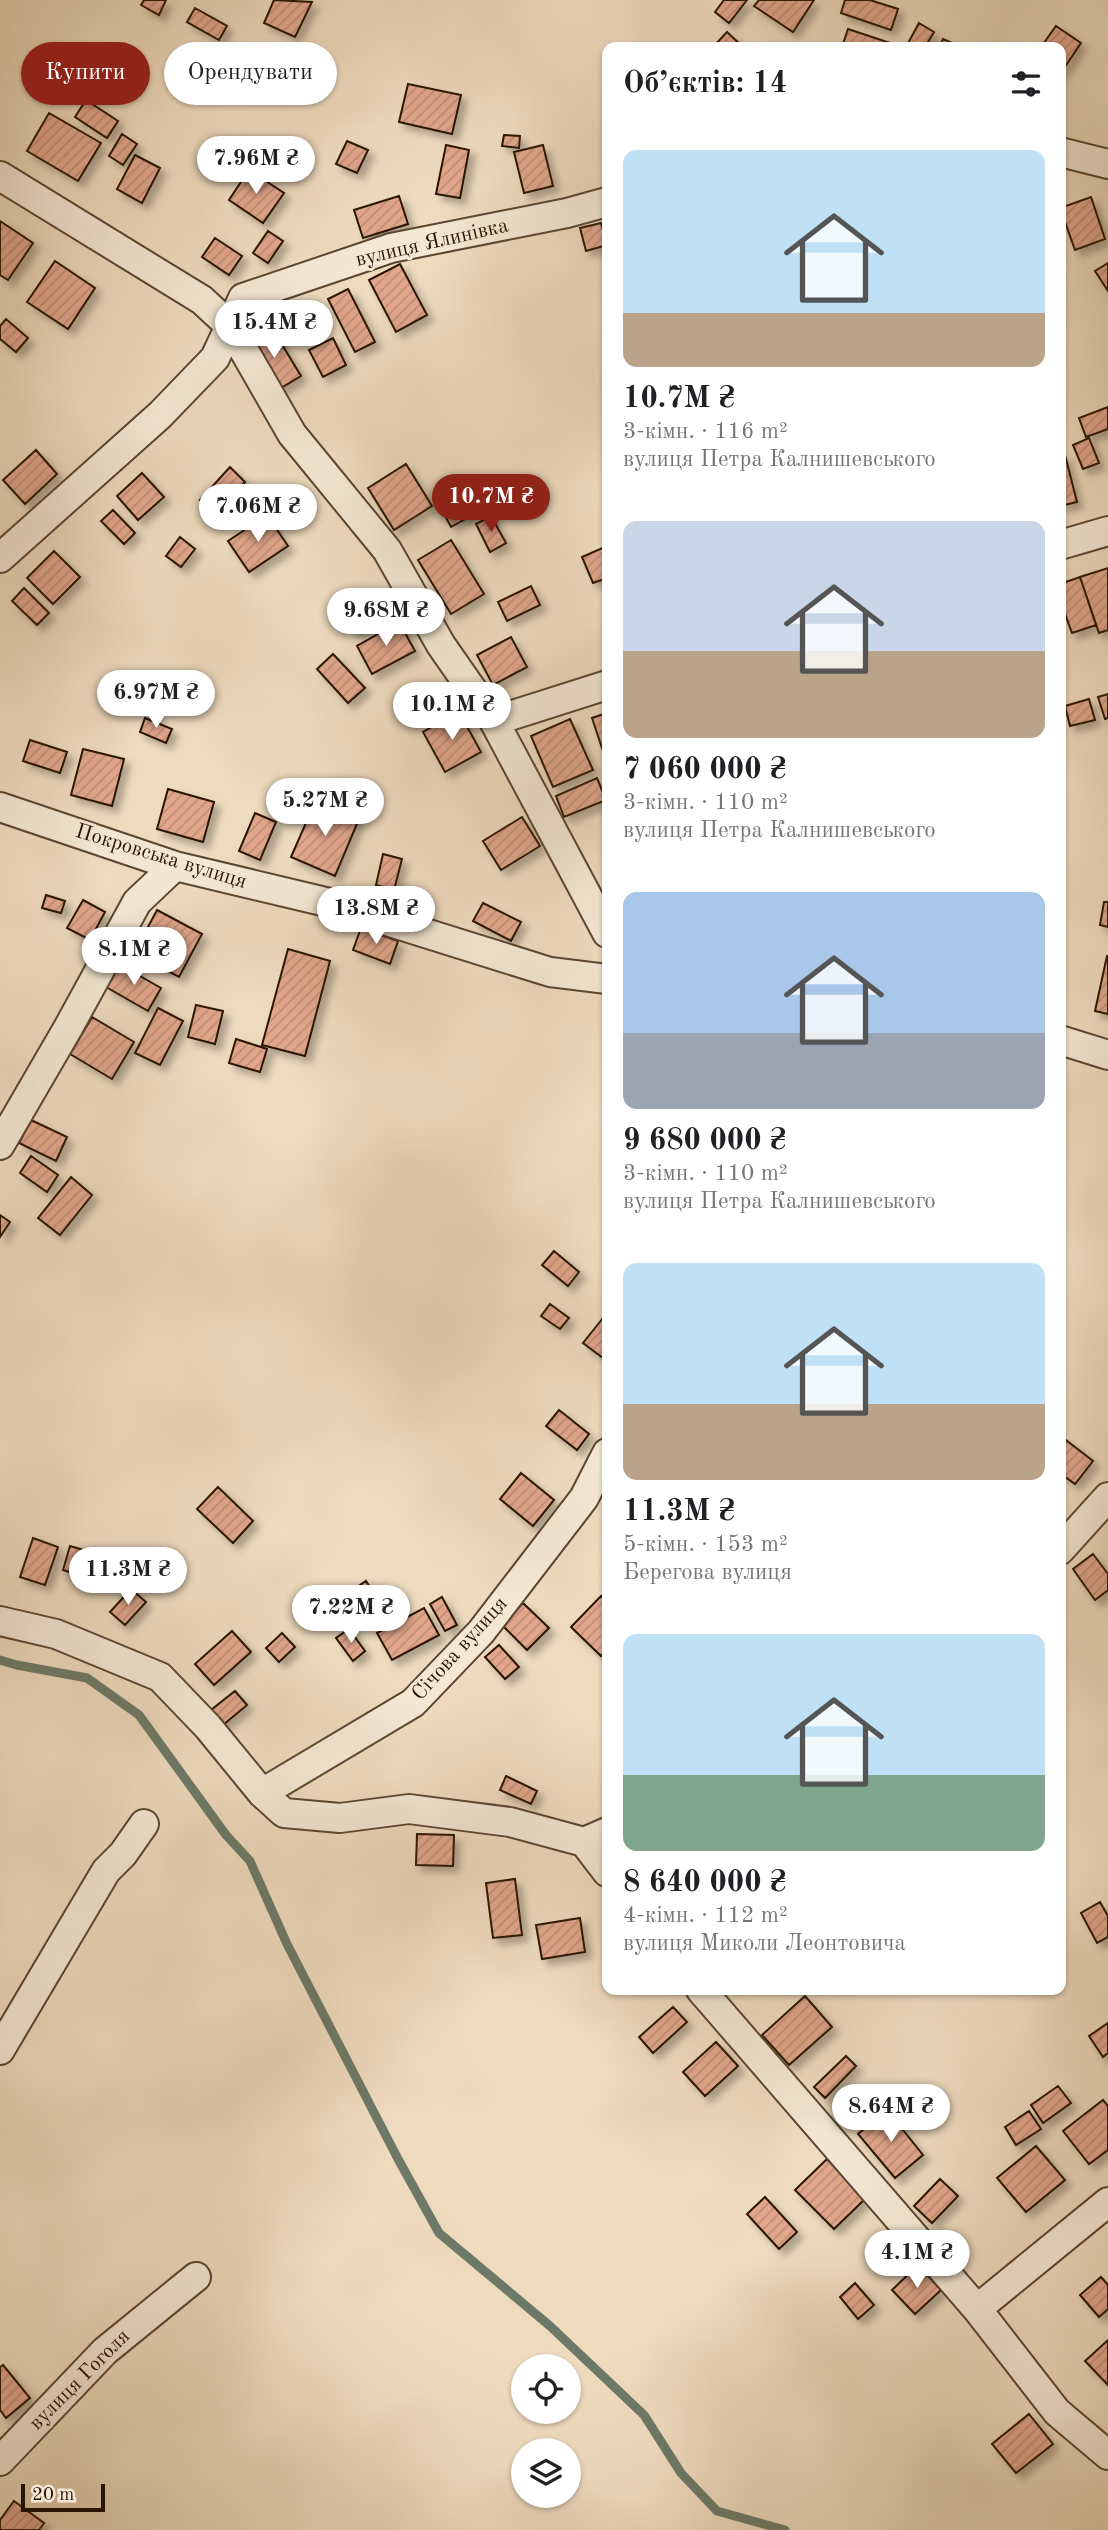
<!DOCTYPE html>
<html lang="uk">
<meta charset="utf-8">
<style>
:root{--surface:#fff;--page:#f2f2f2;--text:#202124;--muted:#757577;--accent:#8f2418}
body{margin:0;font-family:"Old Standard TT",serif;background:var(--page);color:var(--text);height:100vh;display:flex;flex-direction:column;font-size:26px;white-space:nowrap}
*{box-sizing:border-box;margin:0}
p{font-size:23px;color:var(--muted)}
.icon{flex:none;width:38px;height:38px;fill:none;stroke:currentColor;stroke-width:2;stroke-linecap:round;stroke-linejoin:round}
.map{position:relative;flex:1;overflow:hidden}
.panel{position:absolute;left:602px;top:42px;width:464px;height:1953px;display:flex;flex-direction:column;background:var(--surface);border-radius:14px;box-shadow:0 2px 5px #0004}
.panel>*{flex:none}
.hud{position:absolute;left:21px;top:42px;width:476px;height:63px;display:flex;gap:14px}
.controls{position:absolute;left:511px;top:2354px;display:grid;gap:14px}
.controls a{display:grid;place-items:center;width:70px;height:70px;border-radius:50%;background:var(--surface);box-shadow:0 2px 5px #0004;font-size:35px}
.scale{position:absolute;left:21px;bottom:18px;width:84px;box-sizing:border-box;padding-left:7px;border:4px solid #291400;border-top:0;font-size:19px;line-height:24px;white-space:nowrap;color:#291400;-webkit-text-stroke:5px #f4e8d5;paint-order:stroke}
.price{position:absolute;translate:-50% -60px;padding:0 16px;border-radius:24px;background:#fff;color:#222;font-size:23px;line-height:46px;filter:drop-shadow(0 2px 4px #0008)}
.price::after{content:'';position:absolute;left:50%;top:42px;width:21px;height:16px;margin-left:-10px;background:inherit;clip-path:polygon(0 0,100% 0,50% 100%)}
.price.current{background:var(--accent);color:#fff}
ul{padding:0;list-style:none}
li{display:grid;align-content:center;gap:14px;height:371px;padding:0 21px}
li span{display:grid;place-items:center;height:217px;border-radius:14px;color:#555}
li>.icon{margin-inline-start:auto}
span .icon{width:126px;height:126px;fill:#fffc;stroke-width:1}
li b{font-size:30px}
h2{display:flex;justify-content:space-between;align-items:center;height:84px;padding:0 21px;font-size:30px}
.tag{padding:0 24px;border-radius:32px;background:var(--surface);box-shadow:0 2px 5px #0004;font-size:24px;line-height:63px}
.tag.current{background:var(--accent);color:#fff}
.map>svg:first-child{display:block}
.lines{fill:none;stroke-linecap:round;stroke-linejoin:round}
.stream{stroke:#6d7967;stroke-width:9}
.building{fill:url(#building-hatch);stroke:#291400;stroke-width:2;filter:url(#shadow)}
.minor-casing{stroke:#5a4630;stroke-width:32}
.minor{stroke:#f4e8d5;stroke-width:28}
.labels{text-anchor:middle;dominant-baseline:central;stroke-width:6;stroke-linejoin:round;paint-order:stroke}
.street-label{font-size:21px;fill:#291400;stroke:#f4e8d5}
</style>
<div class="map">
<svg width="1108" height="2530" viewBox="0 0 1108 2530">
<defs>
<pattern id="building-hatch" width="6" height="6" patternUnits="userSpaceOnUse" patternTransform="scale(1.75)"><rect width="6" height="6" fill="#e1a68c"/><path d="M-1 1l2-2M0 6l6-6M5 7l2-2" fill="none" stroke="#c18e77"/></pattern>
<filter id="shadow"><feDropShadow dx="6" dy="6" stdDeviation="3.5" flood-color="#0004"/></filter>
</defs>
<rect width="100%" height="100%" fill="#eedbbe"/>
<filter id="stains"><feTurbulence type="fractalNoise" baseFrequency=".00286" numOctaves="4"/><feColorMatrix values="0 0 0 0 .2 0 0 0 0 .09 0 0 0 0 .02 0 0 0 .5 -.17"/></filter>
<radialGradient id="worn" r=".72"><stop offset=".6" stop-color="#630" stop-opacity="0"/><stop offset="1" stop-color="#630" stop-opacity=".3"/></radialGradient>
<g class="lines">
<!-- stream -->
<path class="stream" d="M0 1660 17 1665 87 1678 139 1715 226 1835 250 1861 287 1944 398 2159 439 2233 550 2326 644 2415 681 2473 717 2511 785 2530"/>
</g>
<!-- building -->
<path class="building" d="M144 0H166L159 15 141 5Z
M274 0 312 2 295 37 264 23Z
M724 0H747L729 23 715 12Z
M759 0H814L793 32 754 6Z
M845 0H870L898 9 891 30 841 13Z
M195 8 227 26 219 40 187 22Z
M919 23 934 32 925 47H906Z
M1056 26 1081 43 1060 74V47H1041Z
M848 29 893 44 892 47H842Z
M727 32 743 47H713Z
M943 39 961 47H939Z
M268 55 291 72 276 93 253 77Z
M408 84 461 95 452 134 399 122Z
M86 100 118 121 107 138 75 117Z
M49 113 101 143 78 181 27 151Z
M122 134 137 144 123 165 109 156Z
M504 135 520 136 519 148 502 146Z
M347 141 368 150 357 173 336 164Z
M446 145 469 150 460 198 436 194Z
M543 145 553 186 524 193 514 152Z
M135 155 160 168 142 203 117 189Z
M249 170 284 193 263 223 229 200Z
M399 196 408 224 363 238 354 210Z
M1091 197 1105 239 1075 250 1060 208Z
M0 221 33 243 8 280 0 275Z
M601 223 607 245 586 251 580 228Z
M268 231 283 241 268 263 253 253Z
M215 238 242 256 229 275 202 257Z
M55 261 95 288 68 329 27 302Z
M1108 263V291L1095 271Z
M400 264 427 315 396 332 369 280Z
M348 289 375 342 355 352 328 299Z
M6 319 28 338 16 352 0 339V326Z
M272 328 301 376 276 391 248 343Z
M333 338 346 365 323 377 309 350Z
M1108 407V429L1086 437 1079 418Z
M1089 438 1099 463 1083 469 1073 445Z
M36 450 57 474 25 504 3 480Z
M1065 455 1077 502 1060 506V456Z
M406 464 432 506 394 530 368 488Z
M230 467 245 482 215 514 200 500Z
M142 473 164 497 138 520 117 496Z
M459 487 474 514 451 527 436 499Z
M113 510 135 533 124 544 101 521Z
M267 515 288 546 249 572 228 541Z
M491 516 506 543 490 552 476 524Z
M180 537 195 549 181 567 166 556Z
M451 540 484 594 451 614 418 560Z
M607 546V578L593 583 582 557Z
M54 551 80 577 53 604 27 578Z
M1108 568V630L1099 633 1080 577Z
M1080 577 1096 625 1072 633 1060 600V584Z
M531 586 540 605 507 621 498 602Z
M24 588 49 613 37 625 12 601Z
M383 596 392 612 355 633 346 618Z
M399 622 415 651 372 674 357 646Z
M511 637 527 667 493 685 477 655Z
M333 654 365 688 348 703 317 669Z
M442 686 452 704 427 719 416 702Z
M1108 694V718L1105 719 1098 697Z
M1089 699 1095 720 1070 726 1065 706Z
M459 712 481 752 445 772 423 732Z
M607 713V753L604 754 592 718Z
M145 718 172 729 166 743 140 732Z
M570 719 593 770 553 787 531 736Z
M30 740 67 752 60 773 23 761Z
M83 749 124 759 112 806 71 795Z
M597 778 606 800 564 817 556 796Z
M168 789 214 802 203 842 157 829Z
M316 800 359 819 335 876 291 857Z
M255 813 276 822 260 860 239 851Z
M522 817 540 846 501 870 483 841Z
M383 854 402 859 394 890 376 885Z
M46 895 65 901 61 913 42 908Z
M83 900 105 912 90 940 67 928Z
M1104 902H1108V927L1100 925Z
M483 903 521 922 511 941 473 921Z
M157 910 202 934 179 977 134 953Z
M361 928 398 941 390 964 353 950Z
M288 949 330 961 305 1056 262 1045Z
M1107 956H1108V1014L1095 1011Z
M119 964 161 988 148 1011 106 987Z
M196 1005 223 1011 215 1044 188 1037Z
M158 1008 183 1021 160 1065 135 1053Z
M92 1017 134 1042 112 1079 70 1054Z
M236 1039 267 1049 260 1072 229 1063Z
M31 1120 67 1137 56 1161 19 1143Z
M31 1156 58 1175 47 1192 20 1173Z
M71 1177 92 1195 60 1235 38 1218Z
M0 1215 10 1222 0 1237Z
M554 1251 579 1272 568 1286 542 1265Z
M550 1304 569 1318 560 1329 541 1316Z
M607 1313V1361L583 1343Z
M559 1410 589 1434 577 1450 546 1426Z
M1062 1437 1093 1461 1075 1484 1060 1473Z
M521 1473 554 1500 533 1526 500 1499Z
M218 1487 253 1521 233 1543 197 1509Z
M33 1538 58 1547 45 1585 20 1577Z
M70 1546 87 1551 79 1575 63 1570Z
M1093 1554 1108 1574V1590L1095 1600 1073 1569Z
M366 1581 378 1599 347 1619 335 1602Z
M131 1589 146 1602 125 1625 110 1612Z
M601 1596 607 1603V1650L601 1656 571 1627Z
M442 1597 457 1625 445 1631 430 1604Z
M523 1603 549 1628 527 1650 502 1625Z
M424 1608 439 1635 392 1660 377 1633Z
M349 1629 365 1651 353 1661 336 1638Z
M232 1631 251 1652 214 1685 195 1664Z
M282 1633 295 1647 279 1662 266 1648Z
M499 1645 519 1667 505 1679 485 1657Z
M235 1691 247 1705 223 1725 211 1710Z
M506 1776 537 1791 531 1804 500 1790Z
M417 1834 454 1835 453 1866 416 1865Z
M515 1879 522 1935 493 1938 486 1883Z
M1100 1902 1108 1916V1937L1097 1943 1081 1913Z
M580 1918 585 1952 542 1959 536 1925Z
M805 1996 832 2027 789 2065 762 2035Z
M673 2007 687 2022 653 2053 639 2037Z
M1108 2023V2053L1103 2057 1089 2036Z
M716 2042 738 2066 705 2096 683 2072Z
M846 2056 856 2066 825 2098 814 2087Z
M1058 2086 1071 2103 1043 2123 1031 2105Z
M1103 2100 1108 2106V2150L1089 2164 1063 2131Z
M887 2110 923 2155 895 2178 858 2134Z
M1029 2111 1041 2129 1016 2145 1005 2127Z
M1036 2146 1065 2180 1026 2212 997 2178Z
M827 2159 865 2199 834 2229 795 2190Z
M940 2179 958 2196 932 2223 914 2206Z
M765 2197 797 2232 779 2249 747 2214Z
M918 2265 941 2290 915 2314 892 2290Z
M1101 2277 1108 2285V2309L1099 2317 1080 2295Z
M855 2283 874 2305 858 2319 840 2297Z
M1108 2340V2385L1085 2361Z
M3 2365 30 2398 6 2418 0 2410V2367Z
M1029 2414 1053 2444 1016 2473 992 2444Z
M14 2501 44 2523 39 2530H0V2520Z"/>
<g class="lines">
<defs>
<path id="minor" d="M1060 152 1108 164
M0 176 202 300 230 326 292 434 387 550 441 645 494 721 607 933
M1060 545 1108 531
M0 558 160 415 215 358 243 298 391 248 567 213 607 202
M494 721 607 685
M0 807 175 866 326 902 550 972 607 979
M1060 1040 1108 1055
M0 1145 68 1028 137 902 175 866
M1060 1550 1108 1497
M0 1621 56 1634 160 1677 208 1727 262 1793 284 1813 340 1818 409 1809 510 1822 584 1842 607 1872
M262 1793 413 1703 481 1632 584 1498 607 1453
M584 1842 607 1832
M701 1990 977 2309 1057 2412 1108 2455
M0 2050 106 1871 123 1854 144 1824
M977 2309 1108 2202
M0 2461 105 2351 196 2277"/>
</defs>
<!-- minor casing -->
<use href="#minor" class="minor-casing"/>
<!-- minor -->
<use href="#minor" class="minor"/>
</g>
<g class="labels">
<!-- street labels -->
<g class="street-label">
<text transform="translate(432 243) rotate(-13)">вулиця Ялинівка</text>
<text transform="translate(161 857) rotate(17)">Покровська вулиця</text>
<text transform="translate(460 1649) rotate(-48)">Січова вулиця</text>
<text transform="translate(80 2380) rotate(-45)">вулиця Гоголя</text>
</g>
</g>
<rect width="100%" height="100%" filter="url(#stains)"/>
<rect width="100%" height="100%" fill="url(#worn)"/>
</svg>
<div class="controls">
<a><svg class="icon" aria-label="locate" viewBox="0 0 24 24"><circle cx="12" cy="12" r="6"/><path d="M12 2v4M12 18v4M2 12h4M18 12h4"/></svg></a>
<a><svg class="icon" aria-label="layers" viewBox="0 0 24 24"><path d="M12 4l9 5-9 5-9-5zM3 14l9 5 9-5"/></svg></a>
</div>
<div class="scale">20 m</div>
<b class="price" style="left:256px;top:196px">7.96M ₴</b>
<b class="price" style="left:274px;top:360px">15.4M ₴</b>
<b class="price current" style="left:491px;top:534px">10.7M ₴</b>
<b class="price" style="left:258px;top:544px">7.06M ₴</b>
<b class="price" style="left:386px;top:648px">9.68M ₴</b>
<b class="price" style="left:156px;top:730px">6.97M ₴</b>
<b class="price" style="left:452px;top:742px">10.1M ₴</b>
<b class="price" style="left:325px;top:838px">5.27M ₴</b>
<b class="price" style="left:376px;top:946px">13.8M ₴</b>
<b class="price" style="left:134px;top:987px">8.1M ₴</b>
<b class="price" style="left:128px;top:1607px">11.3M ₴</b>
<b class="price" style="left:351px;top:1645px">7.22M ₴</b>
<b class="price" style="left:891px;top:2144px">8.64M ₴</b>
<b class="price" style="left:917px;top:2290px">4.1M ₴</b>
<div class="hud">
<a class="tag current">Купити</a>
<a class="tag">Орендувати</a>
</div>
<section class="panel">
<h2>Об’єктів: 14<svg class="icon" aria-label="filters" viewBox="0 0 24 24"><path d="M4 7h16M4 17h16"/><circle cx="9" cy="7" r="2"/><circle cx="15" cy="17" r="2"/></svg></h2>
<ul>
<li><span style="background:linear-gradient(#bfe0f5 75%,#b9a48a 0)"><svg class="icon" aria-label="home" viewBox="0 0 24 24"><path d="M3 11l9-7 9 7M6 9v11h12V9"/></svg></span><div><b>10.7M ₴</b><p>3-кімн. · 116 m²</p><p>вулиця Петра Калнишевського</p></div></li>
<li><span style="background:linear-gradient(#c9d6e8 60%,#b9a48a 0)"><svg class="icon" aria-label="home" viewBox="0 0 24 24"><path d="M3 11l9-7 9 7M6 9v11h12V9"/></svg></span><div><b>7 060 000 ₴</b><p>3-кімн. · 110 m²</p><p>вулиця Петра Калнишевського</p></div></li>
<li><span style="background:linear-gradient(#a9c7e8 65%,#9aa5b1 0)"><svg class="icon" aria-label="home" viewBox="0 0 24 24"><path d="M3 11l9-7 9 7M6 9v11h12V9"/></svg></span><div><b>9 680 000 ₴</b><p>3-кімн. · 110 m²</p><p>вулиця Петра Калнишевського</p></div></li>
<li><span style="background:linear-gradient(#bfe0f5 65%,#b9a48a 0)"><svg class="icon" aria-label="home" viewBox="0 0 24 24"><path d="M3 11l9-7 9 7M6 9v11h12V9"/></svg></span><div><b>11.3M ₴</b><p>5-кімн. · 153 m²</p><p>Берегова вулиця</p></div></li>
<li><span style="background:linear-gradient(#bfe0f5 65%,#7fa58c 0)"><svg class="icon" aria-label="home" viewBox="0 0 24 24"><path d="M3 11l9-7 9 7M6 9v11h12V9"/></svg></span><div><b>8 640 000 ₴</b><p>4-кімн. · 112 m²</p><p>вулиця Миколи Леонтовича</p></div></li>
</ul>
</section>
</div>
